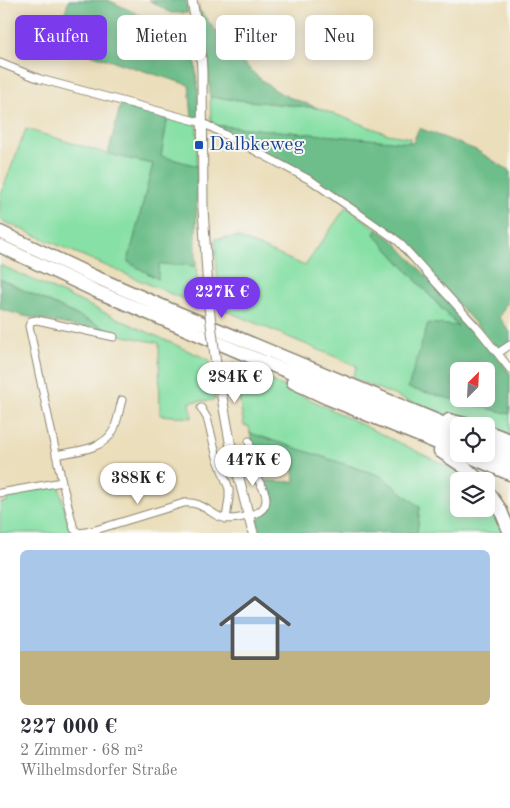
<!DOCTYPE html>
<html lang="de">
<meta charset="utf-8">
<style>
:root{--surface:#fff;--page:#f7f7f7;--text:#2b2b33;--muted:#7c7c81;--line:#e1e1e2;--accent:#7c3aed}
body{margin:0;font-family:"Old Standard TT",serif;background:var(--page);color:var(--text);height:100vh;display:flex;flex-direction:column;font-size:19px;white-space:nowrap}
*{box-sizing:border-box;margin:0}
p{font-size:16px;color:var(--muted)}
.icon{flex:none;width:28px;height:28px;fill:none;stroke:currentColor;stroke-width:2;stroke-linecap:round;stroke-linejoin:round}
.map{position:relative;height:533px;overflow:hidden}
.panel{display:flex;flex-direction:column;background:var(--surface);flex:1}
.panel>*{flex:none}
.hud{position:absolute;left:15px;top:15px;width:480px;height:45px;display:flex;gap:10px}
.needle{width:32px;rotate:24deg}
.buttons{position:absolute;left:450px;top:362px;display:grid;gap:10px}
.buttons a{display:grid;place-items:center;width:45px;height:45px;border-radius:8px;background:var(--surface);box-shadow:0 2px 12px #0003;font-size:25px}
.price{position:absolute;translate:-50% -42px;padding:0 11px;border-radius:18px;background:#fff;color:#222;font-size:16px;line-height:32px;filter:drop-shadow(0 1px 2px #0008)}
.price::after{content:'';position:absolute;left:50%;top:30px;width:15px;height:11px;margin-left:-8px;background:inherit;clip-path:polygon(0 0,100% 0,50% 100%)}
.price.on{background:var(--accent);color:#fff}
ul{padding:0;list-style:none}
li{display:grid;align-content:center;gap:10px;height:265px;padding:0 20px}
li+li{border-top:1px solid var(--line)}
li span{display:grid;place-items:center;height:155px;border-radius:8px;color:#555}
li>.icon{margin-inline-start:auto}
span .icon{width:90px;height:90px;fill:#fffc;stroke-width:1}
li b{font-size:21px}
.tag{padding:0 18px;border-radius:8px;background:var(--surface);box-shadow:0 2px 12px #0003;font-size:18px;line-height:45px}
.tag.on{background:var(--accent);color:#fff}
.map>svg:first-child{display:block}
.green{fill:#87e0a5;stroke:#598668}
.forest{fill:#6dbe8a;stroke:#4c745a;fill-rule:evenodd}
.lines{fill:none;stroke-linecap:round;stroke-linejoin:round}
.minor-casing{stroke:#8b8473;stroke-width:9}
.tertiary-casing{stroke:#8b8473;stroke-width:11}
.motorway-casing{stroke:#8b8473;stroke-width:15}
.minor{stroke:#fff;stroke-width:7}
.tertiary{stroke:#fff;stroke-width:9}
.motorway{stroke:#fff;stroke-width:12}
.tertiary-bridge-casing{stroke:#8b8473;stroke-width:11;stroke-linecap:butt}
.tertiary-bridge{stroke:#fff;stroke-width:9}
.transit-dot{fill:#1a4fb4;stroke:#f6f6f2;stroke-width:2}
.labels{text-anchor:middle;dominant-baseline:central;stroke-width:4;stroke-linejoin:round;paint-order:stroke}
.transit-label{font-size:20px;fill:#164399;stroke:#f6f6f2;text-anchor:start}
</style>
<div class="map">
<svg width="510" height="533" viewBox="0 0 510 533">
<rect width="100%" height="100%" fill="#f6f6f2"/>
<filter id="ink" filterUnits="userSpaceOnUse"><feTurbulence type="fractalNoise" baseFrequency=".02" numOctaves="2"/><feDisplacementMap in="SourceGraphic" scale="10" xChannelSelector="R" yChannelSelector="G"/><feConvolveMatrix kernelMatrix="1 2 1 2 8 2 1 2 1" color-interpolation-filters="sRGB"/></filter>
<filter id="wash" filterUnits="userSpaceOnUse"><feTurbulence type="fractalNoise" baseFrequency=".0096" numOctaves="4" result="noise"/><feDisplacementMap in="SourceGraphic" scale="20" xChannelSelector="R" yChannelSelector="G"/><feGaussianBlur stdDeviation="1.12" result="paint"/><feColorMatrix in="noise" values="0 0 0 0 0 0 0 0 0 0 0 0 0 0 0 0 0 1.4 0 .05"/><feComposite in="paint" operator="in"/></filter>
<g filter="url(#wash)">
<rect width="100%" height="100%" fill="#ebdebb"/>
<!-- green -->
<path class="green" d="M210 97 318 108 388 134 410 138 409 143 212 125 211 122Z
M168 116 197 124V166L161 156Z
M26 129 105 153 153 164 128 262 158 279V264L196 266 199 306 0 220V196Z
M346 207 377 229 374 234 458 327 415 390 438 395 510 414V436L483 426 433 411 352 378 357 366 222 309 217 274 215 239 237 237 305 266Z
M0 265 209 360 215 400 190 402 192 418 160 415 159 343 119 335 0 279Z
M233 362 447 466 467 481H459V509H486V501L496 518 501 533H417L420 507 381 476 250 433 249 426H244Z
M59 485 70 533H0V503L7 502 6 495Z"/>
<!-- forest -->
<path class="forest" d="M69 0H108L173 31 191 30 198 89 199 119 192 117 189 85 55 43Z
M149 0H186L188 13H171Z
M198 5 199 10C223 39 251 79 286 96 296 100 308 104 318 108L210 97 208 56Z
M121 103 168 116 161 156 197 166C198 199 195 232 196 266L159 264 158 279 128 262 153 164 108 154Z
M212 125 413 143 419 128 476 150 510 171V297L499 317 510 332V343L499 350 400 239 313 178Z
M377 229 395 242 476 330 510 373V414L408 388 428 323 458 326 374 234ZM459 371H486V399H459Z
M0 279 119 335 24 316 0 309Z
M250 433 381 476 420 507 417 533H261L257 520C273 509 277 497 264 481L295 482 293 457 253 447Z"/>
</g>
<g filter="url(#ink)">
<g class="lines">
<defs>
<path id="minor" d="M0 63 40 79 203 123 312 181 398 241 479 330 510 369
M498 353 510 345
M201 408 207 418 217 457 229 489V498L226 519
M56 455C75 451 103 450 113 431 118 421 119 410 122 400
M0 493 62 482
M79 533 74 529 62 482 29 326 31 321 37 320 114 337
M80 533 92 531 184 503C197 501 206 509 216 515 228 522 241 518 254 514 260 512 266 508 266 500 267 491 259 484 256 475 252 464 251 452 249 441"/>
<path id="tertiary" d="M192 0 201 53 202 72 203 208 209 307
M216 364 231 447 253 533"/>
<path id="motorway" d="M0 232 93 276 171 310 459 430
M0 246 96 291 242 353 459 441
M293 382 327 398 459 452
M449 420 473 426
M486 431 510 440
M486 442 510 452
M440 451 467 469 480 481
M486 452 510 462
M464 454 510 474
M486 489 500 509 510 533"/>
</defs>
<!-- minor casing -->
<use href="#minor" class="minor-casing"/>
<!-- tertiary casing -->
<use href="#tertiary" class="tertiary-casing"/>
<!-- motorway casing -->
<use href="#motorway" class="motorway-casing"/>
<!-- minor -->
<use href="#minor" class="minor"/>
<!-- tertiary -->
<use href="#tertiary" class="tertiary"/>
<!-- motorway -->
<use href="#motorway" class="motorway"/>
<defs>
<path id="tertiary-bridge" d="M209 307 216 364"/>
</defs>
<!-- tertiary-bridge casing -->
<use href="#tertiary-bridge" class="tertiary-bridge-casing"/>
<!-- tertiary-bridge -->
<use href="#tertiary-bridge" class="tertiary-bridge"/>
</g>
</g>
<!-- markers -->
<rect class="transit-dot" x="194" y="140" width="10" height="10" rx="2.5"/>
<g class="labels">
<!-- transit labels -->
<g class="transit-label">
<text x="209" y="145">Dalbkeweg</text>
</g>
</g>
</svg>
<div class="buttons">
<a><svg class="needle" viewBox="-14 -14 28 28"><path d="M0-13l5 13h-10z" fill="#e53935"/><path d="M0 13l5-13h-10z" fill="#7c7c81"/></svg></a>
<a><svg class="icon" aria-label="locate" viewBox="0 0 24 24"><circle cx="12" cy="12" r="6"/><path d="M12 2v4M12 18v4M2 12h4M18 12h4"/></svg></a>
<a><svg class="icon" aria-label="layers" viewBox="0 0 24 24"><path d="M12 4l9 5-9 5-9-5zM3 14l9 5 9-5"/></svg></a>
</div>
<b class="price on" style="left:222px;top:319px">227K €</b>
<b class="price" style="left:235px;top:404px">284K €</b>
<b class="price" style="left:253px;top:487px">447K €</b>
<b class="price" style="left:138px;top:505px">388K €</b>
<div class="hud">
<a class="tag on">Kaufen</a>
<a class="tag">Mieten</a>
<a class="tag">Filter</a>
<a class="tag">Neu</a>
</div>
</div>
<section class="panel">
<ul>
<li><span style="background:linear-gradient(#a9c7e8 65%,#c2b280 0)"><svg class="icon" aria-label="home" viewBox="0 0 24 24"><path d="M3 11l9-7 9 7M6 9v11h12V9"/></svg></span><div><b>227 000 €</b><p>2 Zimmer · 68 m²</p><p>Wilhelmsdorfer Straße</p></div></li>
</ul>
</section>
